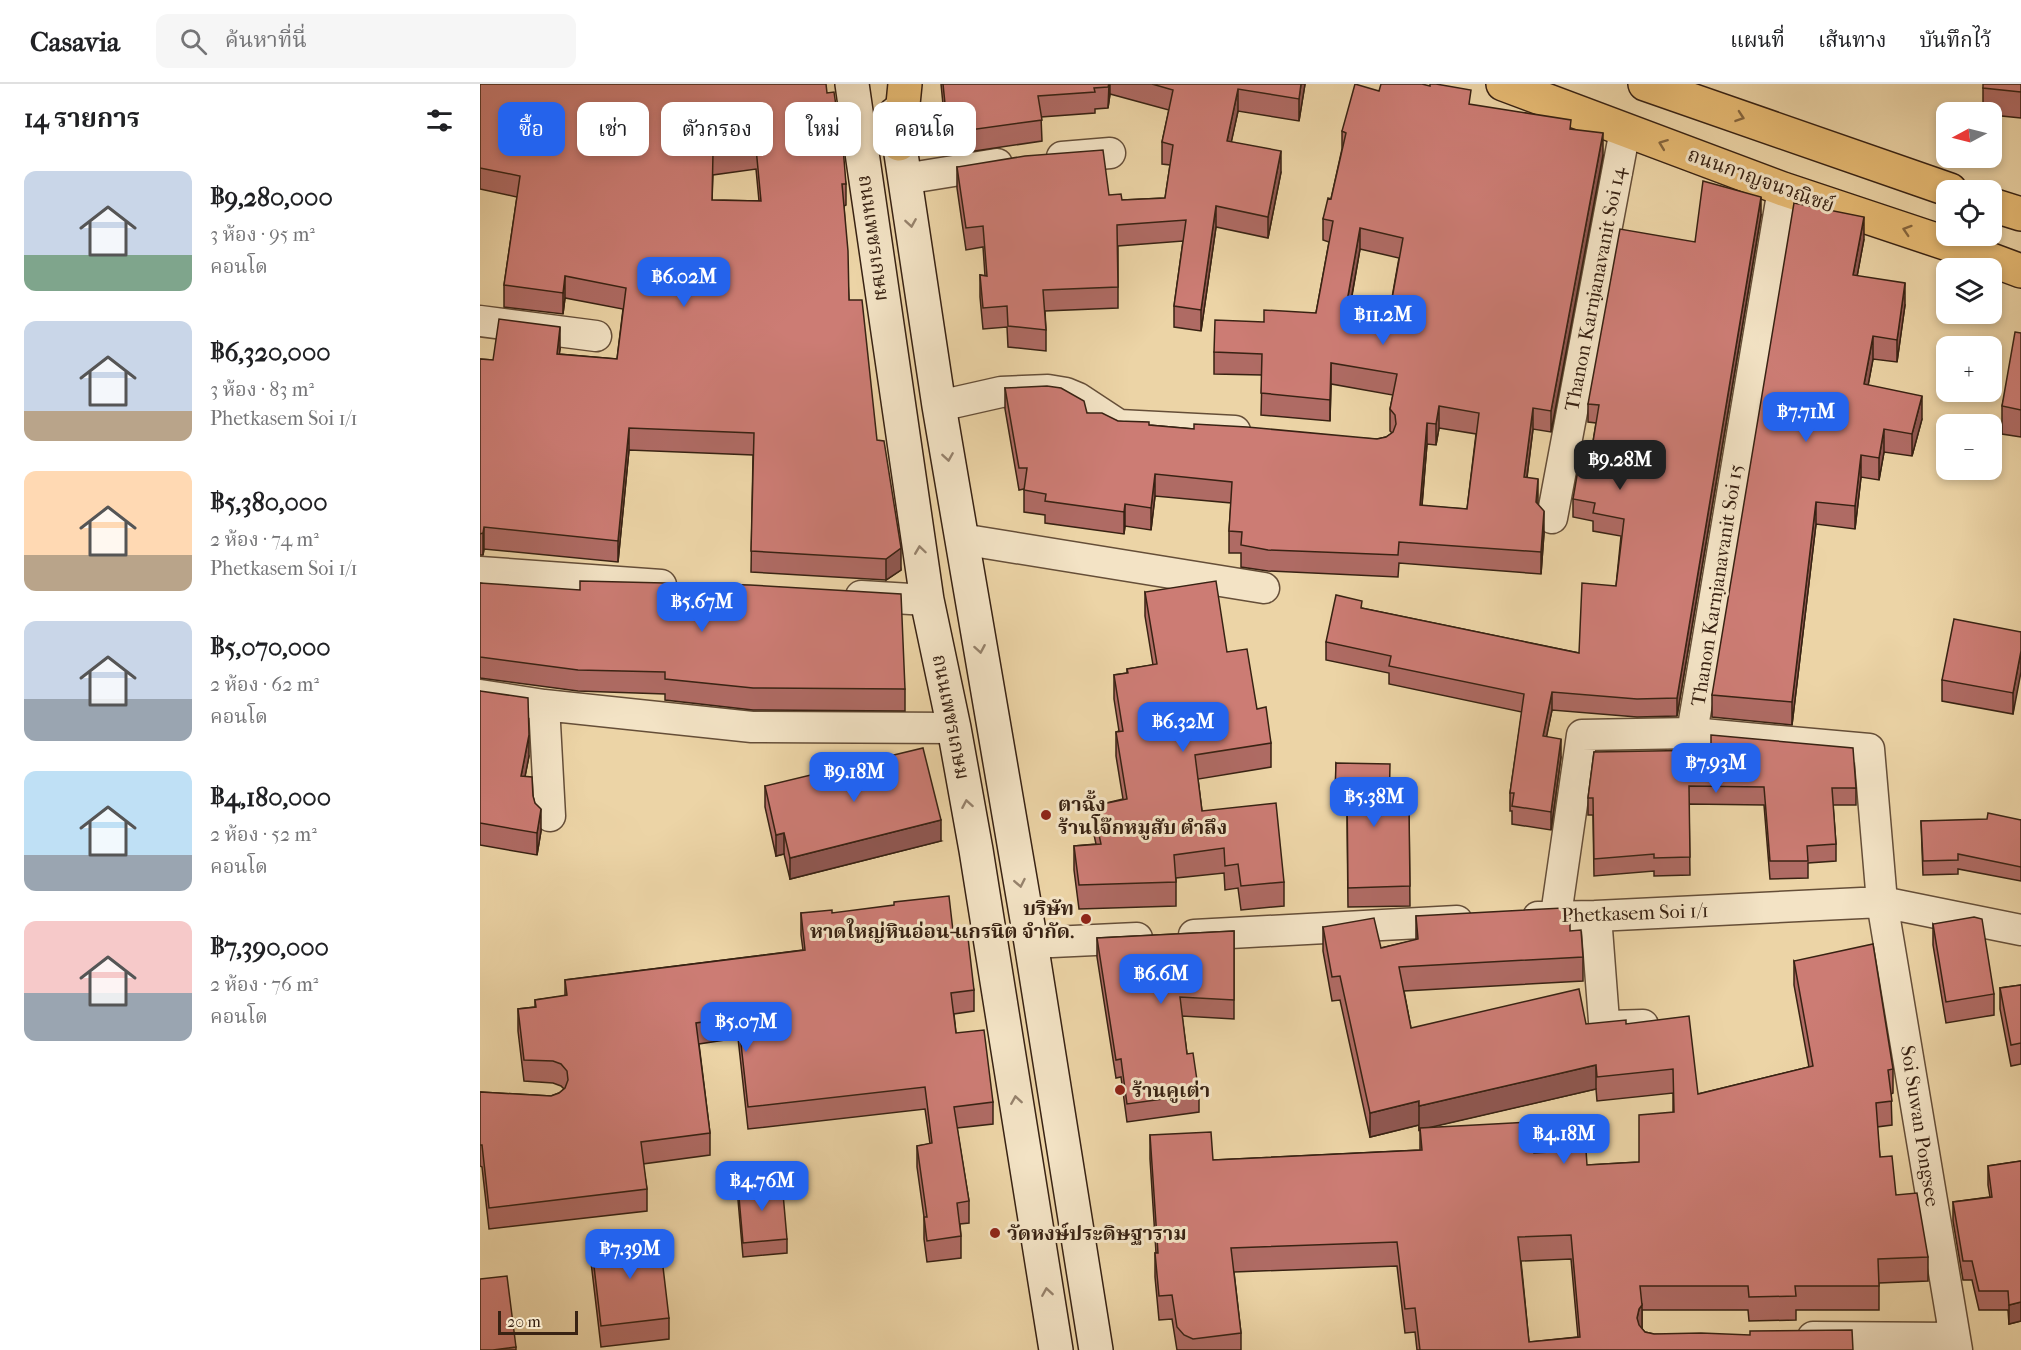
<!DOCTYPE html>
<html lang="th">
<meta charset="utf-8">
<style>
:root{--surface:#fff;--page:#f6f6f6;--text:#202124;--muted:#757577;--line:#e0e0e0;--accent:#2563eb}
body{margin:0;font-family:"IM FELL French Canon","Noto Serif Thai",serif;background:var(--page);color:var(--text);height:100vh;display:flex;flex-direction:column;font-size:22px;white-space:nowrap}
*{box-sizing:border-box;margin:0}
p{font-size:20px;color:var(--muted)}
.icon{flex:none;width:33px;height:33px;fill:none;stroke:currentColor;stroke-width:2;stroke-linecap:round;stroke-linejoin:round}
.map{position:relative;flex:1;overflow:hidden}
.sheet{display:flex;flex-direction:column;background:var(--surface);width:480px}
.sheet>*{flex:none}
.hud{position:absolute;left:18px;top:18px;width:570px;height:54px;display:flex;gap:12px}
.needle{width:39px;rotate:263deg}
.fabs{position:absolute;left:1456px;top:18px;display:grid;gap:12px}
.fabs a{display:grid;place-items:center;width:66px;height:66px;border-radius:12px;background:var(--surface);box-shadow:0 3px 9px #0003;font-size:30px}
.scale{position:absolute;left:18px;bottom:15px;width:80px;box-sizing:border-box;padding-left:6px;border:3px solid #382213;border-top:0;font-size:16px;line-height:21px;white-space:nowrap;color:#382213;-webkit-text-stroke:4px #f3e3c5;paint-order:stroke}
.price{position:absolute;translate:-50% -51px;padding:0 14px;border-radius:12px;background:var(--accent);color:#fff;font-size:20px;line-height:39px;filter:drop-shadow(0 2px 3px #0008)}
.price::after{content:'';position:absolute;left:50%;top:36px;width:18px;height:14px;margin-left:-9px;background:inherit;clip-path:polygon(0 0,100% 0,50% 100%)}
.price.active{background:#222;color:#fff}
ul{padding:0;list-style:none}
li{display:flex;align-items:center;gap:18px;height:150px;padding:0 24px}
li span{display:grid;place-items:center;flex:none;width:168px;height:120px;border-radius:12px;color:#555}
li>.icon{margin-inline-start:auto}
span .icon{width:72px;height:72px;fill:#fffc;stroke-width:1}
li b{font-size:26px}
h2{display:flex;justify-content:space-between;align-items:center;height:72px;padding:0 24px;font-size:26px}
.tag{padding:0 21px;border-radius:12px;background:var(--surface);box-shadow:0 3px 9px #0003;font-size:21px;line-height:54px}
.tag.active{background:var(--accent);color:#fff}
header{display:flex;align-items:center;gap:36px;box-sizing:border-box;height:84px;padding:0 30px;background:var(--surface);border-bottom:2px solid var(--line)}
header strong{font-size:28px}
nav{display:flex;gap:33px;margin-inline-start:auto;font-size:21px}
.search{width:420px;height:54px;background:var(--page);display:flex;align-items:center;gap:15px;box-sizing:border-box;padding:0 21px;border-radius:12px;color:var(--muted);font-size:22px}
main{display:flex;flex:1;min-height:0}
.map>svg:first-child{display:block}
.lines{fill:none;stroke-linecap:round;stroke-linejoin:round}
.minor-casing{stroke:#654e38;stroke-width:33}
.secondary-casing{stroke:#382213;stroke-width:36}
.primary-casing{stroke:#382213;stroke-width:36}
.minor{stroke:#f3e3c5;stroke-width:30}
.secondary{stroke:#f3e3c5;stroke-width:33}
.primary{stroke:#e6ba73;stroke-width:33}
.wall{fill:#af6b64;stroke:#382213;stroke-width:1.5;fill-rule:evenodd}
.shaded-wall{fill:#8f5751;stroke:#382213;stroke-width:1.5}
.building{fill:#cc7c74;stroke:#382213;stroke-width:1.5;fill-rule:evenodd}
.oneway{stroke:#86663e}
.oneway2{stroke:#96826c}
.poi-dot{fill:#8f2418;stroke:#f3e3c5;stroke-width:2}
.labels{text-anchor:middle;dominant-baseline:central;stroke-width:6;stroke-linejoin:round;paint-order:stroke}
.street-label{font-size:20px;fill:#382213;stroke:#f3e3c5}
.poi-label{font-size:20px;font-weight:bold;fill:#382213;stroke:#f3e3c5;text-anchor:start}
</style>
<header>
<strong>Casavia</strong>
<div class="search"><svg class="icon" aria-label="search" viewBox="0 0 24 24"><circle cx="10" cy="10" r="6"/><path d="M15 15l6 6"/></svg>ค้นหาที่นี่</div>
<nav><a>แผนที่</a><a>เส้นทาง</a><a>บันทึกไว้</a></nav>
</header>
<main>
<section class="sheet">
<h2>14 รายการ<svg class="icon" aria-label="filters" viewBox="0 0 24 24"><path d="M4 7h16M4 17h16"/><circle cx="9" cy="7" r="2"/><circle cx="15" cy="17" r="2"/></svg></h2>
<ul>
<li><span style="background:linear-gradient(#c9d6e8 70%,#7fa58c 0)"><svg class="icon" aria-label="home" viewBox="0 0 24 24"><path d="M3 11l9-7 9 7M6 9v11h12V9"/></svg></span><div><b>฿9,280,000</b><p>3 ห้อง · 95 m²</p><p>คอนโด</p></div></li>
<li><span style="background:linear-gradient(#c9d6e8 75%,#b9a48a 0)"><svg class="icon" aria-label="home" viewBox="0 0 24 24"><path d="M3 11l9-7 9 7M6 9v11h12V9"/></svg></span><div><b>฿6,320,000</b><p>3 ห้อง · 83 m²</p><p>Phetkasem Soi 1/1</p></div></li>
<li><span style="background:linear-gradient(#ffd9b3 70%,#b9a48a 0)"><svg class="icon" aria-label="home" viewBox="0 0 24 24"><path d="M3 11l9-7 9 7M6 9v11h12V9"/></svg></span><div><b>฿5,380,000</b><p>2 ห้อง · 74 m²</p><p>Phetkasem Soi 1/1</p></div></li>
<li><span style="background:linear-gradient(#c9d6e8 65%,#9aa5b1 0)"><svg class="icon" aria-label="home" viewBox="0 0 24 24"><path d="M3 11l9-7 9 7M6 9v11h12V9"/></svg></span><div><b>฿5,070,000</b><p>2 ห้อง · 62 m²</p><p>คอนโด</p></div></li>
<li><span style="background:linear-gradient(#bfe0f5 70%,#9aa5b1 0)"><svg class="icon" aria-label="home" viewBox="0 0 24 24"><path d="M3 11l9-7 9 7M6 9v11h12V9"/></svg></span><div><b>฿4,180,000</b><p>2 ห้อง · 52 m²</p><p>คอนโด</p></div></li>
<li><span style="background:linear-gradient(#f6c9c9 60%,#9aa5b1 0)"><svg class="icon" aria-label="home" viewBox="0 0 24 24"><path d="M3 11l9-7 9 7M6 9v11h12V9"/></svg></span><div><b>฿7,390,000</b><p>2 ห้อง · 76 m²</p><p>คอนโด</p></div></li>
</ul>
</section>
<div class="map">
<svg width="1541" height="1266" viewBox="0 0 1541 1266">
<rect width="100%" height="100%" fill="#ecd4a6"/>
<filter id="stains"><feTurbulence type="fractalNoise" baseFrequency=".00333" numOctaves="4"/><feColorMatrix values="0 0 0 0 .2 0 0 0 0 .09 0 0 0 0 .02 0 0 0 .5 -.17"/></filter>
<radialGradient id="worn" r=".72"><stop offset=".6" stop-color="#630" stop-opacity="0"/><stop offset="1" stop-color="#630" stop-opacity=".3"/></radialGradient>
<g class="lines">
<defs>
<path id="minor" d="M582 73 630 69
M424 95 517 80
M0 237 116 252
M459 322 521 308 568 306 586 309 598 314 639 341 755 347
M1072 434 1145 46
M481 455 784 504
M0 488 181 501
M381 512 447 516
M0 611 64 621 272 643 474 644
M64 621 70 732
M1212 649 1303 105
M1076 831 1102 651 1212 649 1389 665 1402 818 1477 1266
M1116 832 1124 937 1129 942 1163 941
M1058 833 1116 832 1402 818 1541 846
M714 851 977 837
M551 859 657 854
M1333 1253 1475 1254"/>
<path id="secondary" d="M372 0 447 516 474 644 496 766 576 1266
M415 30 459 322 551 859 616 1266"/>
<path id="primary" d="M1023 0 1303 105 1474 162 1541 187
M1165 0 1470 106
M419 60 425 0
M1512 121 1541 130"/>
</defs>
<!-- minor casing -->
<use href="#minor" class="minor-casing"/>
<!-- secondary casing -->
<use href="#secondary" class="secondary-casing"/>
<!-- primary casing -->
<use href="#primary" class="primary-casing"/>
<!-- minor -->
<use href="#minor" class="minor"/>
<!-- secondary -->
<use href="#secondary" class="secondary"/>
<!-- primary -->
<use href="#primary" class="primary"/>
</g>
<!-- wall -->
<path class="wall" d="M0 0 347 9 366 100V121L364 122 369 216 421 486 406 496 271 488 273 371 149 366 138 478 4 465 3 471H0V275L13 276 80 265 79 270 137 275 143 225 85 214 83 230 24 223V201L37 113 0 105ZM276 85 279 117 232 116 233 91Z
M461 0H825L819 37 758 27 751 58 801 88 788 154 736 143 721 247 694 243V222L703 157 638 162V224L565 227 566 246V267L528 263 527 243 503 245 500 213V191L505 192 503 163 486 166 477 104V83L629 111 642 116 685 114 690 81 682 80V58L689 26 630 10 628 24 615 25V29L561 33 562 57 468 71Z
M1541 0V34L1512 31V28H1503V4Z
M899 7 991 21 1091 45 1123 71 1071 348 1053 345 1047 394 1057 420 1064 449 1061 490 919 479 918 493 788 487 761 483V469H749V447L751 419 675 412 671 446 645 442 644 450 565 439V431L544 428V405L539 406 525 325V304L607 329 638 337 669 341 714 345 897 355 906 353 912 349 910 347V325L913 311 851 300 850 337 781 331 782 291 734 290V268L784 238 836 229 849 158 843 156V135L851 115 862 65V47ZM880 165 919 174 906 248 867 241ZM959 344 996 350 987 425 942 422 947 360 956 361Z
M1281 131 1197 632 1157 633 1072 626 1066 653 1081 673 1071 746 1032 740V727H1030V709L1042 628 909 600V589L846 576V558L882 524 1099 569 1136 502 1141 452 1113 447V437L1093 433V415L1110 376 1116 339 1108 338V320L1215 158Z
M1384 155 1377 192 1425 221 1417 278 1393 275 1388 301 1442 335 1432 372 1404 368 1399 396 1381 393 1375 445 1336 440 1312 641 1232 633V611Z
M1541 249V353L1522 350V322Z
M0 499 425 605V627L273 626 185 616V610L98 607 0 594Z
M665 508 747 568 777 625 791 659V683L718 695 722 727 804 798V822L761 826 758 804 745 806 744 789 696 794V822L599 825 594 786V762L616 760 613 746V722L643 715 636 672V648L639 647 634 615V591L647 589V585L673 581 665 532Z
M1541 548 1533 630 1462 617V596Z
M0 607 49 672 45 692 53 712 61 747 57 771 0 761Z
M1114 668 1376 704V721H1353L1356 760V777L1328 779V794L1290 795 1284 721 1209 720 1210 791 1174 792V787L1114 792 1113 731H1108V714Z
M856 679 909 726H929L930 822 868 823 867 729 855 728Z
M285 702 461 757 310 795 304 770 296 772 285 723Z
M1541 736V797L1478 785V790L1443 791 1441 737Z
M321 829H352L473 847 494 906V927L474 930 476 949 513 1018V1040L477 1044 489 1117V1139L480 1140 481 1152V1174L447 1178 444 1155V1133L437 1083V1062L450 1060 445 1025 268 1045 258 954 219 960 230 1049V1071L163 1080 167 1105V1127L9 1145 2 1083 0 1082V1008L71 1012 79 1009 84 1005 81 1002 73 999 44 997 38 947V925L55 923V916L85 912V896L323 866 321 851Z
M936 832 1083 833 1103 873V897L924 907 931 944 1106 940H1146L1218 1010 1329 983 1314 901V877L1413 985V1009L1411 1010 1412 1041 1397 1043 1400 1073 1416 1111 1448 1173V1197L1399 1199V1226H1316V1236L1269 1237 1268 1226H1162V1245L1165 1248 1174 1250 1373 1266H937L935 1248 925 1249 917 1182 754 1188 761 1249V1266H697L692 1235 679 1236 675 1193V1169H676L670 1075V1051L733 1076 940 1066V1045L939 1046V1041L890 1053 860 916 852 917 843 867V843L901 864 936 856ZM1116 1005 1117 1017 1193 1009V1028L1159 1078 1107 1081 946 1044ZM1091 1175 1098 1253 1049 1258 1041 1177Z
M1453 840 1514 910V931L1466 939 1453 861Z
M754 847V935L702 932 707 970 719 1010V1028L647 1038 641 993 636 994 617 873V854Z
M1541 901V980L1531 982 1520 925V904Z
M1541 1077V1237L1529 1240 1528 1226H1499L1492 1196H1483L1473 1137V1118L1510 1113 1508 1101V1082Z
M258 1102 307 1155V1169L263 1173 258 1116Z
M111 1157 189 1234V1255L121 1263 111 1178Z
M36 1263V1266H0Z"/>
<!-- shaded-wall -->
<path class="shaded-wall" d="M629 0H630V10L628 24Z
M821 0H825L819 37V15Z
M758 5V27L747 78V57Z
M1123 49V71L1071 348V327Z
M801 67V88L788 154V133Z
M1281 113V131L1197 632V614Z
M736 122V143L721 247V226Z
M1384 133V155L1373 214V191Z
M880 144V165L863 261V240Z
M85 192V214L83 230V209Z
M1425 199V221L1417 278V256Z
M80 243V265L77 291V270Z
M1393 252V275L1384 323V300Z
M851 279V300L850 337V316Z
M1442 312V335L1432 372V350Z
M959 322V344L956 361V340Z
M1053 324V345L1044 415V393Z
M947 339V360L940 443V421Z
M149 344V366L138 478V457Z
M1404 345V368L1399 396V374Z
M1381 371V393L1375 445V422Z
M675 390V412L671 446V424Z
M1058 395V417L1056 439V418Z
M1336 418V440L1312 641V618Z
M645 420V442L644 450V428Z
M1064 427V449L1061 490V468Z
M4 443V465L3 471V449Z
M421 464V486L406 496V475Z
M1541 567V588L1533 630V609Z
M1072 608V626L1063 670V652Z
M49 651V672L41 713V692Z
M1081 655V673L1071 746V728Z
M61 725V747L57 771V749Z
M461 736V757L310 795V774Z
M304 749V770L296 772V751Z
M1116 981V1005L939 1046V1022Z
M939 1017V1041L890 1053V1029Z
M1541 1218V1237L1529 1240V1221Z
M1162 1221V1245L1159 1249 1157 1234 1159 1225Z"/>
<!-- building -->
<path class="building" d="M0 0H346L347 9 354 8 362 63H363L366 100H362L368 167 369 216H382L397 356 404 357 421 464 406 475 271 467 274 349 149 344 138 457 4 443 3 449 0 450V275L13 276 19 235 80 243 77 270 137 275 146 204 85 192 83 209 24 201 40 92 0 84ZM276 64 281 117 232 116 233 69Z
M463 0H629L628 3 614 4 615 8 558 12 562 36 468 49Z
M672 0H821L819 15 758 5 747 57 801 67 788 133 736 122 721 226 694 222 706 136 637 141 638 203 563 206 566 246 528 242 527 222 503 224 500 191 507 192 503 142 486 144 477 83 545 72 623 66 629 111 641 110 642 116 685 114 693 61 682 58 693 6Z
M875 0 899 7 901 0H942L950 2V0H956L991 6 989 20 1091 36 1090 45 1123 49 1071 327 1053 324 1044 393 1058 395 1056 418 1064 427 1061 468 919 458 918 471 788 466 761 461 762 448 749 447 752 398 675 390 671 424 645 420 644 428 565 417 566 410 544 406 547 384H539L525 304 567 302 581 304 604 317 607 329H622L638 337 669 338V341L714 345V340L767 343 897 355 906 353 913 348 916 340 915 331 910 325 917 290 851 279 850 316 781 309 782 270 734 268 735 236 784 238V226L836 229 853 137 843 135 848 114 851 115 866 49 862 47ZM880 144 923 154 906 248 863 240ZM959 322 999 329 987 425 940 421 947 339 956 340Z
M1503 0H1541V8L1503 4Z
M1223 97 1281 113 1197 614 1157 615 1072 608 1063 652 1081 655 1071 728 1032 722 1034 709H1030L1044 610 909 582 911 572 846 558 856 511 882 517 881 524 1099 569 1102 499 1136 502 1144 435 1113 429 1115 419 1093 415 1100 374 1110 376 1119 321 1108 320 1140 145 1215 158Z
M1314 119 1384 133 1373 191 1425 199 1417 256 1393 252 1384 300 1442 312 1432 350 1404 345 1399 374 1381 371 1375 422 1336 418 1312 618 1232 611Z
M1535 248 1541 249V326L1522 322Z
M100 497 270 501 421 510 425 605 273 604 185 595V588L98 586 0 573V499L100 506Z
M736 497 747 568 767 565 777 625 786 623 791 659 715 671 722 727 796 719 804 798 761 802 758 780 745 782 744 764 694 771 696 798 599 801 594 762 621 760 613 722 647 715 636 648 643 647 634 591 648 589 647 585 677 580 665 508Z
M1474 535 1541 548V567L1533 609 1462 596Z
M0 607 48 614 49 651 41 692 52 693 53 712 55 719 61 725 57 749 0 739Z
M1231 651 1373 664 1376 704H1352L1356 760 1327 762 1328 777H1290L1284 703 1209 702 1210 773 1174 774V770L1114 775 1113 714H1108L1114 668 1231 666Z
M443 664 461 736 310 774 304 749 296 751 285 702Z
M856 679 910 680 909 726H929L930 802 868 804 867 709H855Z
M1508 729 1541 736V783L1478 770V776L1443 777 1441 737 1507 735Z
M469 812 473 847 487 845 494 906 471 909 476 949 504 946 513 1018 474 1023 489 1117 477 1119 481 1152 447 1157 444 1133H447L437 1062 452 1059 445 1003 268 1023 258 933 216 939 230 1049 161 1058 167 1105 9 1124 2 1061H0V1008L71 1012 79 1009 85 1004 88 996 87 987 81 980 73 977 44 976 38 925 56 923 55 916 87 911 85 896 325 866 321 829 352 826V829L414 821V818Z
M1083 824V833H1090V847L1101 846 1103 873 919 883 931 944 1099 905 1106 940 1146 936V940L1209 932 1218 1010 1333 982 1314 877 1393 860 1413 985 1408 986 1412 1017 1396 1019 1400 1073 1412 1072 1416 1111 1437 1109 1448 1173 1398 1175 1399 1202H1315L1316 1212 1269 1213 1268 1202H1160L1162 1221 1159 1225 1157 1234 1159 1241 1165 1248 1174 1250 1221 1249 1270 1251V1247L1372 1246 1373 1266H940L935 1224 925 1225 917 1158 751 1164 761 1249 713 1255 704 1251 697 1243 692 1211 679 1212 675 1169H678L670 1051 731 1048 733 1076 942 1066 940 1044 1053 1038 1054 1069 1106 1066 1107 1081 1159 1078V1031L1194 1028 1193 985 1117 993 1116 981 939 1022V1017L890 1029 860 892 852 893 843 843 894 834 901 864 938 855 936 832ZM1091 1151 1100 1253 1049 1258 1038 1153Z
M1494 833 1502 835 1514 910 1466 918 1453 840Z
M754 847V916L700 913 707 970 713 969 719 1010 647 1020 641 975 636 976 617 854Z
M1541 901V959L1531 961 1520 904Z
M1541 1077V1218L1529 1221 1528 1207H1499L1492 1177H1483L1473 1118 1512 1113 1508 1082Z
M302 1098 307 1155 263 1159 258 1102Z
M179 1149 189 1234 121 1242 111 1157Z
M27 1192 36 1263 13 1266H0V1195Z"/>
<!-- one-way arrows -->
<defs><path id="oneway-chevron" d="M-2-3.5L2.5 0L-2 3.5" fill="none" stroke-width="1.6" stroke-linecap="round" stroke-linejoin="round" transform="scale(1.5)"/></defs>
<g class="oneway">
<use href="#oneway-chevron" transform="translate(1260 33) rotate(19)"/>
<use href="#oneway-chevron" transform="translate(1183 60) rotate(-159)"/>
<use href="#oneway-chevron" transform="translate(1427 146) rotate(-162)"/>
</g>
<g class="oneway2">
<use href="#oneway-chevron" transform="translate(431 139) rotate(81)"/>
<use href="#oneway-chevron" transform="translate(468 373) rotate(81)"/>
<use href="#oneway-chevron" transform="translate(440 466) rotate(-98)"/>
<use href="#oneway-chevron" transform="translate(500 565) rotate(80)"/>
<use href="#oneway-chevron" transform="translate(487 720) rotate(-100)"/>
<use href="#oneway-chevron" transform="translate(540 799) rotate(79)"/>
<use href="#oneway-chevron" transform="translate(536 1016) rotate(-99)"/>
<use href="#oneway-chevron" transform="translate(567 1208) rotate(-99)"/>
</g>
<!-- markers -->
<g class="poi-dot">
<circle cx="566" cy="731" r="6"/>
<circle cx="606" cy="835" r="6"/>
<circle cx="640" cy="1006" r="6"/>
<circle cx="515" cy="1149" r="6"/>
</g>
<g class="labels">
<!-- street labels -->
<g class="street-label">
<text transform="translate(1281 96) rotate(20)">ถนนกาญจนวณิชย์</text>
<text transform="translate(394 154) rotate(82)">ถนนเพชรเกษม</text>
<text transform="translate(1115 205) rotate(-79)">Thanon Karnjanavanit Soi 14</text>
<text transform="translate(1237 501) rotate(-81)">Thanon Karnjanavanit Soi 15</text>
<text transform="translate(471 633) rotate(79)">ถนนเพชรเกษม</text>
<text transform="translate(1155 829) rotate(-2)">Phetkasem Soi 1/1</text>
<text transform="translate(1440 1042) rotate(81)">Soi Suwan Pongsee</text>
</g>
<!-- poi labels -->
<g class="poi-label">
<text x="578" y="720">ตาฉั้ง<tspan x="578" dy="23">ร้านโจ๊กหมูสับ ตำลึง</tspan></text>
<text x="594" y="824" text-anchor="end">บริษัท<tspan x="594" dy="23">หาดใหญ่หินอ่อน-แกรนิต จำกัด.</tspan></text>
<text x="652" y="1006">ร้านคูเต่า</text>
<text x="527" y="1149">วัดหงษ์ประดิษฐาราม</text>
</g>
</g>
<rect width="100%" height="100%" filter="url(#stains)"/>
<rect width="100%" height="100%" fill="url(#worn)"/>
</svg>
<div class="fabs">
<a><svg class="needle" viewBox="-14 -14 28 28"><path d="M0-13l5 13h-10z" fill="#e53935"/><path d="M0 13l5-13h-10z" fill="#757577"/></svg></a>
<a><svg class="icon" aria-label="locate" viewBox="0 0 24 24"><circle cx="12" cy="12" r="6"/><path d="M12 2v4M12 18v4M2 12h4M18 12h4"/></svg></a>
<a><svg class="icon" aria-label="layers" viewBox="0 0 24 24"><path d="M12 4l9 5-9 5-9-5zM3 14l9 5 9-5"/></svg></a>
<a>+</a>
<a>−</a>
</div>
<div class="scale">20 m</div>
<b class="price" style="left:204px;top:224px">฿6.02M</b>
<b class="price" style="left:903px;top:262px">฿11.2M</b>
<b class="price" style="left:1326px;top:359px">฿7.71M</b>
<b class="price active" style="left:1140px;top:407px">฿9.28M</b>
<b class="price" style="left:222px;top:549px">฿5.67M</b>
<b class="price" style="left:703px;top:669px">฿6.32M</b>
<b class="price" style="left:1236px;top:710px">฿7.93M</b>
<b class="price" style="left:374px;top:719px">฿9.18M</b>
<b class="price" style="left:894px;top:744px">฿5.38M</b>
<b class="price" style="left:681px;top:921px">฿6.6M</b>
<b class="price" style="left:266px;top:969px">฿5.07M</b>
<b class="price" style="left:1084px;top:1081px">฿4.18M</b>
<b class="price" style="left:282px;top:1128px">฿4.76M</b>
<b class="price" style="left:150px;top:1196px">฿7.39M</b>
<div class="hud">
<a class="tag active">ซื้อ</a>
<a class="tag">เช่า</a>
<a class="tag">ตัวกรอง</a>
<a class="tag">ใหม่</a>
<a class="tag">คอนโด</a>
</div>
</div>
</main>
